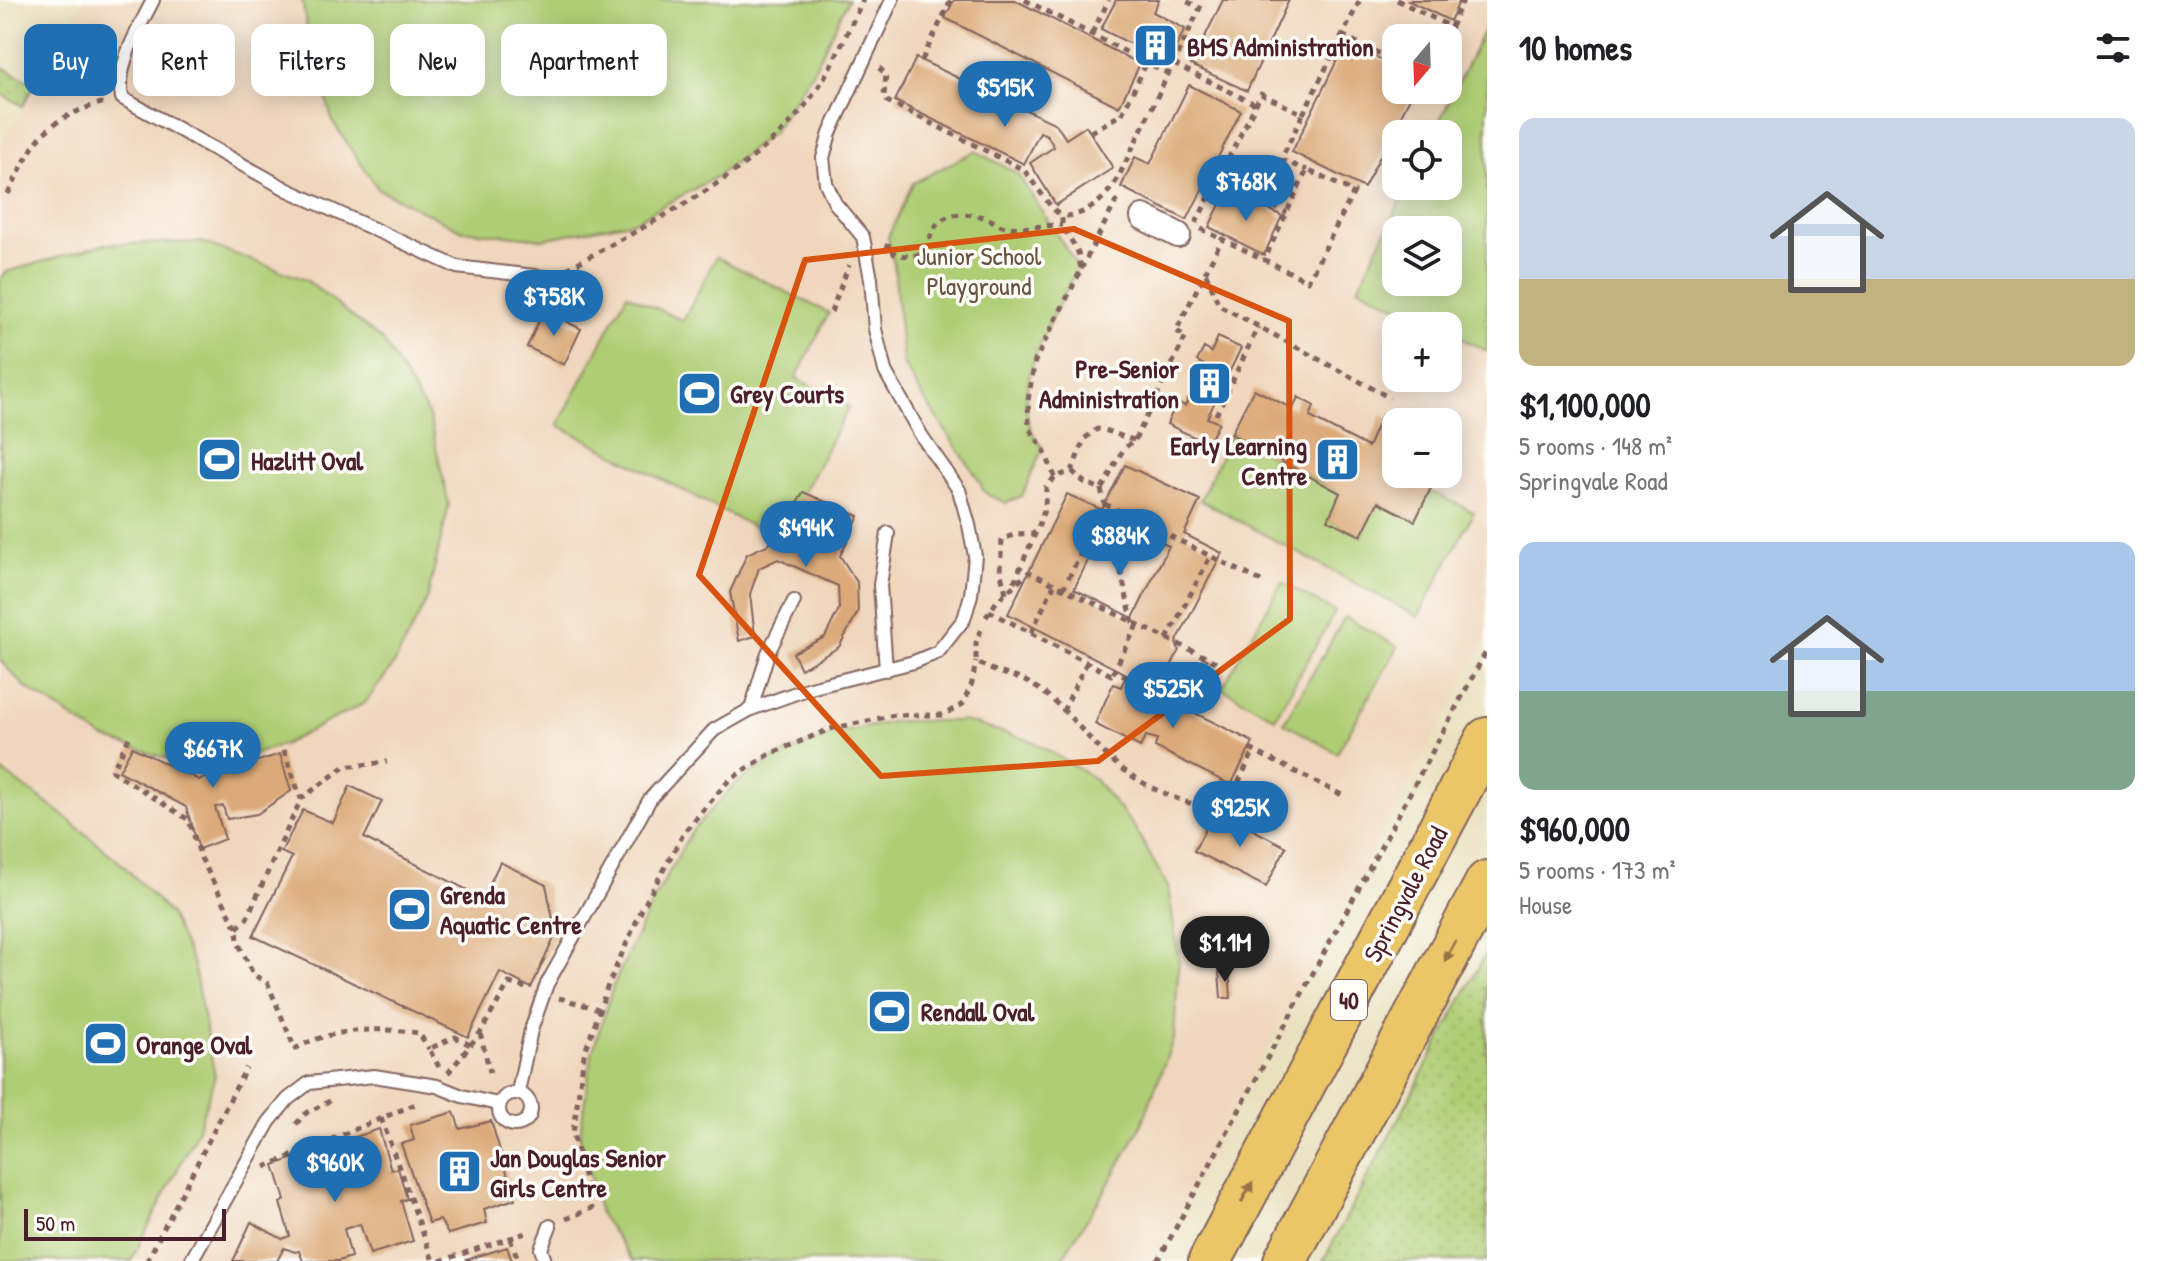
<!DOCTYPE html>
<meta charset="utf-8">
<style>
:root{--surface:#fff;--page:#f2f2f2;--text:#202124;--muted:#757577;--accent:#1f6fb2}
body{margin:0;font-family:"Patrick Hand",sans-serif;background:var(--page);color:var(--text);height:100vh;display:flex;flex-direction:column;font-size:30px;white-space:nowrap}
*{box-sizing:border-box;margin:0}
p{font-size:26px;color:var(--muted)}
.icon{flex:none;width:44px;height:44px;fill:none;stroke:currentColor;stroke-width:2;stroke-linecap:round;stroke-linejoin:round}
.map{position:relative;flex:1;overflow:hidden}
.panel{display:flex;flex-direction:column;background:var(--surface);width:680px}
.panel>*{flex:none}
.banner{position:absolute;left:24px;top:24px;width:760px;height:72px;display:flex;gap:16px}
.needle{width:52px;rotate:199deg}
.buttons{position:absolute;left:1382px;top:24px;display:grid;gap:16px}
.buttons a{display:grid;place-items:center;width:80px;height:80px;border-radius:16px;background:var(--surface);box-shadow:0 4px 20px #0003;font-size:40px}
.scale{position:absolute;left:24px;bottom:20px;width:202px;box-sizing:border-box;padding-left:8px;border:4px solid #4a1f2b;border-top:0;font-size:22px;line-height:28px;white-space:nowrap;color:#4a1f2b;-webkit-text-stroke:6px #fdfcf7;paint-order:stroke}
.price{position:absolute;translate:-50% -68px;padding:0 18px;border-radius:28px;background:var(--accent);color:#fff;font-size:26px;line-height:52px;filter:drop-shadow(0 2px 4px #0008)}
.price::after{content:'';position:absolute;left:50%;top:48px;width:24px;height:18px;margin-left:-12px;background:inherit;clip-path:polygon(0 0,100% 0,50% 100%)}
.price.on{background:#222;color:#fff}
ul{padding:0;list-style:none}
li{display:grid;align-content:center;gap:16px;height:424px;padding:0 32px}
li span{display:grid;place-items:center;height:248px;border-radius:16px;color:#555}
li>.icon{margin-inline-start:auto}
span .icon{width:144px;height:144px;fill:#fffc;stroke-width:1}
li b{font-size:34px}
h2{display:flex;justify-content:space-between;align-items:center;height:96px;padding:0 32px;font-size:34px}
.pill{padding:0 28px;border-radius:16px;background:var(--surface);box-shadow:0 4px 20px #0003;font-size:28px;line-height:72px}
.pill.on{background:var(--accent);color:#fff}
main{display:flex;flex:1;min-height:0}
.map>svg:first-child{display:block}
.built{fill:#efd6bc;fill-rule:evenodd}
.grass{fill:url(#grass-dots);stroke:#7c7650;stroke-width:2}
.park{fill:#afcd75;stroke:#7c7650;stroke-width:2;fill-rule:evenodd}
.building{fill:#dcaa79;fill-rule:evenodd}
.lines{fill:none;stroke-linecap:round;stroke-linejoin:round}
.lane-casing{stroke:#82635e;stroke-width:16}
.street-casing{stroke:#82635e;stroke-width:28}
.highway-casing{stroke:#82635e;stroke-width:46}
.path{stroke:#82635e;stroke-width:5;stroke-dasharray:6 6;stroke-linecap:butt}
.lane{stroke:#fff;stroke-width:12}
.street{stroke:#fff;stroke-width:24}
.highway{stroke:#ebc669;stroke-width:42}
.oneway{fill:#9a724a}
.marked{fill:none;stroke:#d8530f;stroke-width:6;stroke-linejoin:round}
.labels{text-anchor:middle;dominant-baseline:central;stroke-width:7;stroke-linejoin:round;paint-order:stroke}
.shield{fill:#fdfcf7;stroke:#806168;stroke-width:2}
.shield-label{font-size:24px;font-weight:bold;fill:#4a1f2b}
.poi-label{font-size:26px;font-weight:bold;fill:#4a1f2b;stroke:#fdfcf7;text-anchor:start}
.park-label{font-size:26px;fill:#685341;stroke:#fdfcf7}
.street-label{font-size:26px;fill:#4a1f2b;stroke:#fdfcf7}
</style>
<main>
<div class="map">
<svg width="1487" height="1261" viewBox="0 0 1487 1261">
<defs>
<pattern id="grass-dots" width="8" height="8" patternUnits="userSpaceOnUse" patternTransform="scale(2)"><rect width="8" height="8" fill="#afcd75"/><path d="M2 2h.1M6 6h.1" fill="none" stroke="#98b065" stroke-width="1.8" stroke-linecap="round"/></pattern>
</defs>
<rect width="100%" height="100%" fill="#fdfcf7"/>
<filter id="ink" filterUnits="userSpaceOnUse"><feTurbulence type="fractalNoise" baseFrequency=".0125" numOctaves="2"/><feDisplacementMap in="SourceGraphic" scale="16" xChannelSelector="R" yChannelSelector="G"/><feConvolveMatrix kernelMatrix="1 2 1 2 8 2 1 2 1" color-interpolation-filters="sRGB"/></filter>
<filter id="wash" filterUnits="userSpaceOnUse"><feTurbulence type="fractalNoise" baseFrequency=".006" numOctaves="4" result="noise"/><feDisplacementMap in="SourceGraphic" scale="32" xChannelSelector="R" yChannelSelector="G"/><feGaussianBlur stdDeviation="1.8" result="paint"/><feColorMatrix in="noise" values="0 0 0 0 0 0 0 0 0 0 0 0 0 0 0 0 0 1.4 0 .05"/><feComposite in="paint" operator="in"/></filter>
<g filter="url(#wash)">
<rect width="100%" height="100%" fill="#e9e0bd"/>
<!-- built -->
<path class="built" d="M83 0H1487V637L1153 1261H0V148ZM1396 38H1448V90H1396ZM1396 134H1448V186H1396ZM1396 230H1448V282H1396ZM1396 326H1448V378H1396ZM1396 422H1448V474H1396Z"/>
<!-- grass -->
<path class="grass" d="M0 66 34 84 23 106 0 93Z
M1487 951V1261H1323Z"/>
<!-- park -->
<path class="park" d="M302 0H848L815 67 774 131 716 177 635 221 543 239 461 230 378 189 333 122 309 40Z
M1487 24V351L1448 332V326H1437L1358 287 1408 186H1448V134H1433ZM1396 230H1448V282H1396Z
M975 151 1017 173 1076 264V271C1053 318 999 400 1043 448L1022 496 1006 503 988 495 983 490 979 480 924 399 903 364 894 265 888 237 913 183Z
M202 242 306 280 383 341 429 416 449 505 427 600 393 666 365 703 284 744 222 765 165 758 102 737 24 686 0 660V279L6 272 105 244Z
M716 257 829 313 796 378 849 407 778 540 558 425 627 294 683 321Z
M1231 434 1340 493 1328 520 1361 536 1378 502 1415 521 1430 491 1474 512 1418 617 1200 500Z
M1282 582 1335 612 1275 718 1222 688Z
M1345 617 1398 647 1337 753 1284 723Z
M895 721H964L1032 741 1094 778 1135 828 1168 887 1179 959 1174 1037 1142 1124 1103 1194 1060 1261H633L600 1214 580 1136 591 1057 613 986 649 909 691 832 735 784 775 758 831 735Z
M0 770 58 811 123 865 170 914 193 964 215 1076 197 1131 131 1261H0Z"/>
<g id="blocks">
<!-- building -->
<path class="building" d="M954 0H1015L1140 64 1119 107 945 18Z
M1116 0H1159L1153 12 1185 29 1168 63 1101 29Z
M1223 0H1289L1247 91 1191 65Z
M1407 0H1460L1450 21Z
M1346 42 1396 67V90H1414L1364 188 1292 152Z
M916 58 1056 124 1066 139 1086 126 1113 168 1056 205 1030 163 1054 147 1047 135 1040 132 1024 164 895 101Z
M1189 85 1241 111 1187 220 1121 187 1135 157 1150 164Z
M1225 194 1247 204 1249 199 1282 216 1264 255 1209 227Z
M544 310 581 329 564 365 527 347Z
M1218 337 1241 348 1207 418 1219 423 1208 444 1167 424 1177 402 1185 406 1204 365 1197 361 1204 348 1211 352Z
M1254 389 1293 409 1298 397 1314 406 1310 417 1368 447 1382 415 1396 423V474H1410L1432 486 1415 521 1378 502 1361 536 1328 520 1340 493 1231 434Z
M1125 465 1200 500 1184 534 1222 553 1176 643 1179 650 1159 691 1008 614 1067 494 1102 510ZM1109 517 1169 546 1133 618 1074 589Z
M803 492 859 516 840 556 857 582 858 612 839 647 801 669 793 653 825 637 839 609 838 586 778 559 759 568 750 594 755 636 739 641 730 592 747 554 778 540Z
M1125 678 1253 742 1231 785 1155 747 1157 739 1146 736 1140 747 1095 724 1113 684 1121 687Z
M132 747 199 780 280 754 291 791 257 814 227 819 223 806 215 807 225 839 199 849 186 807 119 771Z
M350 786 382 801 364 838 483 898 500 862 546 885 556 934 531 988 500 972 468 1037 253 936 292 857 281 852 303 810 333 823Z
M1215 810 1286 847 1266 887 1194 851Z
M1229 969 1231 998H1221L1219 971Z
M454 1112 460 1129 491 1121 515 1199 484 1209 487 1223 448 1234 440 1220 429 1223 401 1144 414 1140 410 1125Z
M379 1129 391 1170 398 1168 407 1199 401 1201 413 1241 370 1254 360 1224 344 1229 351 1257 338 1261H303L299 1251 295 1252 284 1248 277 1261H233L251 1222 282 1239 290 1236 280 1203 285 1200 274 1165Z
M507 1247 512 1261H466V1260Z"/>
</g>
</g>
<g filter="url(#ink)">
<use href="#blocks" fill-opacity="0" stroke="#82635e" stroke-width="2"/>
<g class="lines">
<defs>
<path id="lane" d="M153 0C138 31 116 63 122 98L288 190 457 267 551 278
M886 670 880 585 888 533
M751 709 768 653 794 601
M518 1092 531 1030 547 984 650 799 714 730 751 709 810 688 914 662 938 652 964 619 971 595 975 556 969 525 959 490 921 435 885 371 875 329 871 279 863 237 835 203 826 183 823 158 830 133 892 0
M499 1109a16 16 0 1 1 32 0a16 16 0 1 1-32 0Z
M191 1261 269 1122 288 1099 309 1083 374 1076 437 1086 462 1096 498 1104
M545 1261 541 1249 550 1226"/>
<path id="street" d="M1143 217 1178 235"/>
<path id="highway" d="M1210 1261 1487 739
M1285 1261 1487 882"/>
</defs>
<!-- lane casing -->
<use href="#lane" class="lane-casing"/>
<!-- street casing -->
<use href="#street" class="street-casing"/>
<!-- highway casing -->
<use href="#highway" class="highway-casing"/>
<!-- path -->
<path class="path" d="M1025 0 1169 74
M1397 0 1451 27 1445 38
M1451 27 1463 0
M1092 33 1109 0
M1342 35 1396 62
M922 60 951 0
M1174 64 1255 104
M879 68 886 74 884 95 887 101 1024 170 1052 208 1062 216
M1303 114 1360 0
M1091 132 1122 114 1147 62
M1281 160 1307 170
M1219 180 1261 200
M8 194C36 138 42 120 105 102
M1196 223 1261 94 1303 114 1261 200 1287 213
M1201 229 1222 239
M885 246 892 245 894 254C943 265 917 224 953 215 963 213 980 215 989 219 995 222 999 226 1006 227 1024 229 1044 225 1062 225
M567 269C648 223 744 181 804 107 829 76 845 36 863 0
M1081 269 1119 196
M1206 274 1219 305 1390 398
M831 312 849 265
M1216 415 1258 327
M1135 440 1186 336 1176 331 1222 239 1308 281 1354 192 1307 170 1264 260
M1055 477 1043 448 1029 428 1028 400 1035 361 1081 270 1078 252 1062 225V216C1087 217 1106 198 1118 178L1200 8 1184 0
M1101 489 1133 623
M1105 504 1265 583
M1014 582 1039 525 1045 507 1046 487 1055 477 1072 471 1084 439 1097 429C1111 430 1122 438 1135 440 1118 449 1113 473 1101 489L1084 482 1072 471
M1063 589 1105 505
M1006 593 1000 570 1002 539 1017 534 1035 533
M989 611 1111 675 1114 671
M986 617 997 601 1029 572 1224 666
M1137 625 1114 671 1183 706 1207 658
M981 630 976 643V661C997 676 1016 673 1037 688 1063 705 1082 732 1104 753 1138 786 1178 803 1224 811L1254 751
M1031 633 1054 585
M1167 639 1210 557
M1063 711 1087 662
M129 738 112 771 189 820 201 858 237 928 238 942 253 974 268 984 295 1049C330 1028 381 1027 419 1033L429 1049
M1250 749 1344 796
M284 750 301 799
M237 928 247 918 301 799 344 767 387 762
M559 998 598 1009
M480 1033 490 1072
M439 1067 429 1049 455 1037 470 1045
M448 1073 480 1033 509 983 526 988
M381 1118 433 1261
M296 1124 306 1113 330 1101
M265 1167 418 1103
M566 1219 592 1208 573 1133 584 1055 608 985 642 909 685 831 729 780 770 754 830 729 895 715H943L963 704 972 683 976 661
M510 1239 519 1261
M147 1261 246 1068
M440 1261 526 1233
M1158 1261 1487 650"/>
<!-- lane -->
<use href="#lane" class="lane"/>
<!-- street -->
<use href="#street" class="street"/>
<!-- highway -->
<use href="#highway" class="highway"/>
</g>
<!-- one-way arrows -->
<defs><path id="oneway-solid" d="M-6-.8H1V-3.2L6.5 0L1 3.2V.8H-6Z" transform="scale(2)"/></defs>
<g class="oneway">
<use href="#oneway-solid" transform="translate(1450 951) rotate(118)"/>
<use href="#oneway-solid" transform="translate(1247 1192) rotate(-62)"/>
</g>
</g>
<!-- marked area -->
<path class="marked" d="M1074 229 1289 321 1290 619 1098 761 881 776 699 575 805 260Z"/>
<!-- icons -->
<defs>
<symbol id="building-square" viewBox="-11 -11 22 22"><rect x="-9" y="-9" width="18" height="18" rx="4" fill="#1f6fb2" stroke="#fdfcf7"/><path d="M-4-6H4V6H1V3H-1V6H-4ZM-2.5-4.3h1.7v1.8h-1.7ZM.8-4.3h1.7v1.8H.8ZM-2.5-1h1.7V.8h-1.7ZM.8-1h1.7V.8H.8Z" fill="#fff"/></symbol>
<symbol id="stadium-square" viewBox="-11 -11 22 22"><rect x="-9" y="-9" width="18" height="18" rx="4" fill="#1f6fb2" stroke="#fdfcf7"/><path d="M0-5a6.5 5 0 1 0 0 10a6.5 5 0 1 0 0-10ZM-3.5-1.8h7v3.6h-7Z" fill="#fff"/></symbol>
</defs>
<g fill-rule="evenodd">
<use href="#building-square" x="1130" y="20" width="51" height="51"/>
<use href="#building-square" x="1184" y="358" width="51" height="51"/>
<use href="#stadium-square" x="674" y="368" width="51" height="51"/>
<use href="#stadium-square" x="194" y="434" width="51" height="51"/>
<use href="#building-square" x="1312" y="434" width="51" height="51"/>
<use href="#stadium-square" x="384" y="884" width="51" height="51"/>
<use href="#stadium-square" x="864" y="986" width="51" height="51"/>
<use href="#stadium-square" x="80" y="1018" width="51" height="51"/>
<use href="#building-square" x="434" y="1146" width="51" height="51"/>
</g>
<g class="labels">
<!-- shield labels -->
<rect class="shield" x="1331" y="980" width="36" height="40" rx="6"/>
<g class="shield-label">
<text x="1349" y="1000">40</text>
</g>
<!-- poi labels -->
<g class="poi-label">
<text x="1187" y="46">BMS Administration</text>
<text x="1179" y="368" text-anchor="end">Pre-Senior<tspan x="1179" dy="30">Administration</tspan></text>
<text x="730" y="393">Grey Courts</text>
<text x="1307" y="445" text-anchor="end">Early Learning<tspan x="1307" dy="30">Centre</tspan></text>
<text x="251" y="460">Hazlitt Oval</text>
<text x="440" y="894">Grenda<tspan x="440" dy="30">Aquatic Centre</tspan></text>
<text x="921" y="1011">Rendall Oval</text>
<text x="136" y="1044">Orange Oval</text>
<text x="490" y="1157">Jan Douglas Senior<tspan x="490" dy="30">Girls Centre</tspan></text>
</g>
<!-- park labels -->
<g class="park-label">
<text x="979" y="255">Junior School<tspan x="979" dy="30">Playground</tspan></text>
</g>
<!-- street labels -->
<g class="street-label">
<text transform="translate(1405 894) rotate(-62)">Springvale Road</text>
</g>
</g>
</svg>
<div class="buttons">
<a><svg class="needle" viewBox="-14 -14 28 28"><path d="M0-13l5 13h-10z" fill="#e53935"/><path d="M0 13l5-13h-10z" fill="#757577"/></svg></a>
<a><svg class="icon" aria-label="locate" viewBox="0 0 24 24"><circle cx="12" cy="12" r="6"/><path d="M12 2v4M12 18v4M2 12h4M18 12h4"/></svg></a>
<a><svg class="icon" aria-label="layers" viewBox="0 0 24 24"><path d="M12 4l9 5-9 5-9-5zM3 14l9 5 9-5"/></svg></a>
<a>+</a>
<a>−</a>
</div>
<div class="scale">50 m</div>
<b class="price" style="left:1005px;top:129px">$515K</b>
<b class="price" style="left:1246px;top:223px">$768K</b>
<b class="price" style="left:554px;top:338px">$758K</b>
<b class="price" style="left:806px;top:569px">$494K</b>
<b class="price" style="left:1120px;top:577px">$884K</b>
<b class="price" style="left:1173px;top:730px">$525K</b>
<b class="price" style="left:213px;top:790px">$667K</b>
<b class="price" style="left:1240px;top:849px">$925K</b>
<b class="price on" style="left:1225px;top:984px">$1.1M</b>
<b class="price" style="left:335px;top:1204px">$960K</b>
<div class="banner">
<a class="pill on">Buy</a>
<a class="pill">Rent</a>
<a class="pill">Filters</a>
<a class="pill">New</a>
<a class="pill">Apartment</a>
</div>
</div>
<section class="panel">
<h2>10 homes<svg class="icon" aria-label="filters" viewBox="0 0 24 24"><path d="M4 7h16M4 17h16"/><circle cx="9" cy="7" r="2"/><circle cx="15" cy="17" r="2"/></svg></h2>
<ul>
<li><span style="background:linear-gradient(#c9d6e8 65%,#c2b280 0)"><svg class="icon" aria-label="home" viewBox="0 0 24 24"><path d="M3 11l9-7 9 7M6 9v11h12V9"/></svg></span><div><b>$1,100,000</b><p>5 rooms · 148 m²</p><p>Springvale Road</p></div></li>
<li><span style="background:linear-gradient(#a9c7e8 60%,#7fa58c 0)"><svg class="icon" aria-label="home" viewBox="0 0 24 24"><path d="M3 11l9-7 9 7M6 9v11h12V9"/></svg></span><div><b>$960,000</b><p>5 rooms · 173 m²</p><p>House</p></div></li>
</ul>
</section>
</main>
